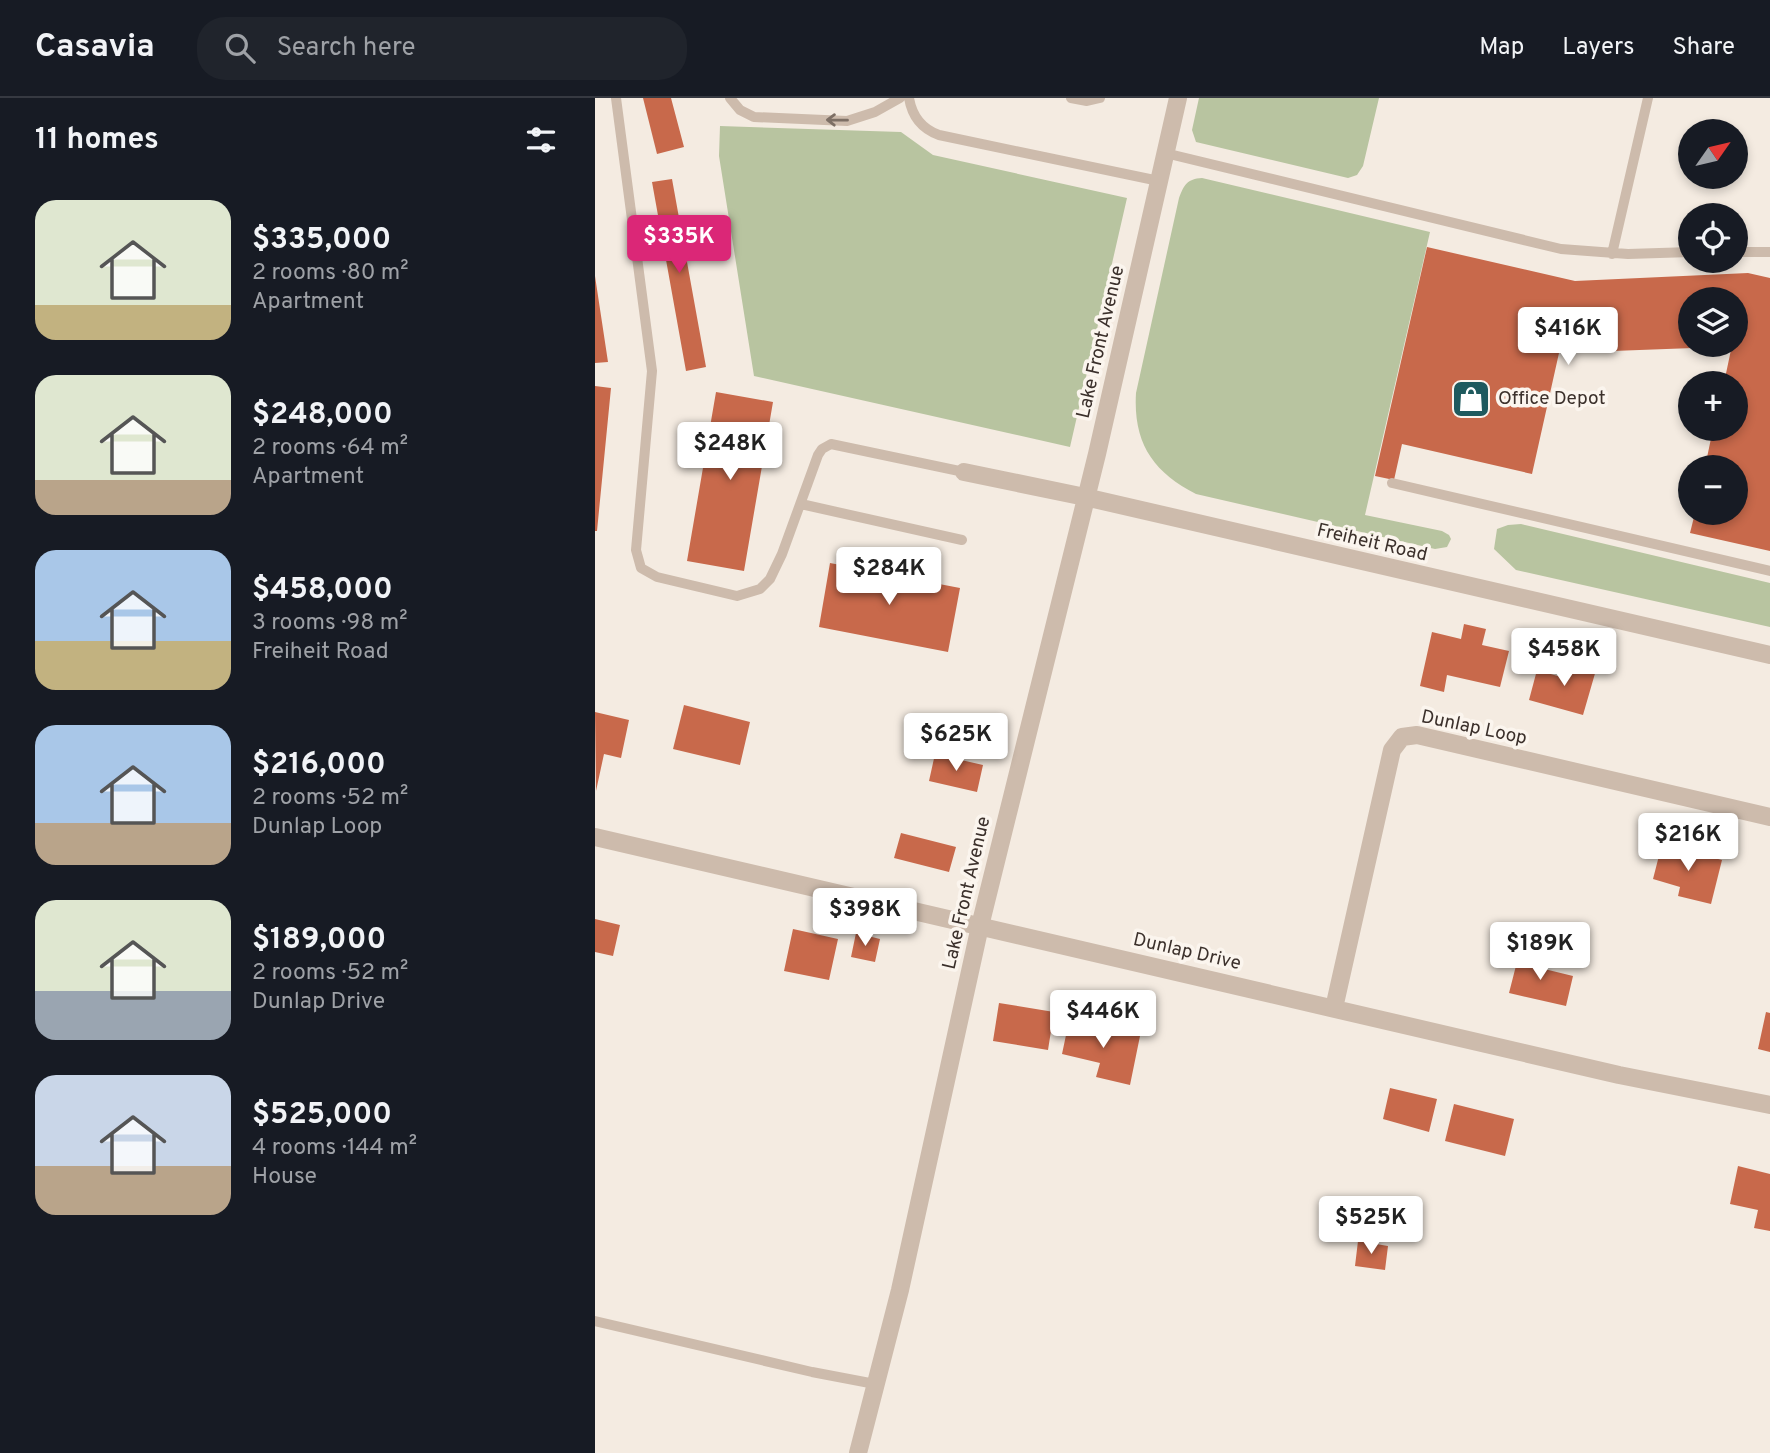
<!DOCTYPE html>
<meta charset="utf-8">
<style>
:root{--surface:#171b24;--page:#20242c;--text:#f1f3f6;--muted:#9ea1a6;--line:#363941;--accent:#db2777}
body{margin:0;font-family:Overpass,sans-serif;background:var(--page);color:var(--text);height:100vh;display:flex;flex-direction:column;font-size:26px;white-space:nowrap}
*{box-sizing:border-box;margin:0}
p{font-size:23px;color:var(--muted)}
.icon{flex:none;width:38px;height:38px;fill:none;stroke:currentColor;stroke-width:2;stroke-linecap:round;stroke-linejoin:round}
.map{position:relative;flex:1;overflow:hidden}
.drawer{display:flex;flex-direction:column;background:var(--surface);width:595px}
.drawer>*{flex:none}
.needle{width:46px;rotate:56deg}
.buttons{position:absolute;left:1083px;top:21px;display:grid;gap:14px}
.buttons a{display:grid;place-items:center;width:70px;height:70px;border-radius:50%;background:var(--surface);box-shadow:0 4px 10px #0003;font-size:35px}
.price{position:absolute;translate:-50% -60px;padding:0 16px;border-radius:7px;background:#fff;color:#222;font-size:23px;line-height:46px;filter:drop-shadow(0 2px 4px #0008)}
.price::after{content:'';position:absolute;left:50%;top:42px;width:21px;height:16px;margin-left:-10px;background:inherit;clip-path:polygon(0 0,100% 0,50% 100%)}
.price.selected{background:var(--accent);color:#fff}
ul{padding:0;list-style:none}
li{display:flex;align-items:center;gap:21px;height:175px;padding:0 35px}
li span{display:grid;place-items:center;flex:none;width:196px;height:140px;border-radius:21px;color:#555}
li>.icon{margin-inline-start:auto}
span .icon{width:84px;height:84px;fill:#fffc;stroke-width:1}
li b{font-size:30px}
h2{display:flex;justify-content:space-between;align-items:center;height:84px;padding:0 35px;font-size:30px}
header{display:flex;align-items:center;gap:42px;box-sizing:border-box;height:98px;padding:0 35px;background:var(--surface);border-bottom:2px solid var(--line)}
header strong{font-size:33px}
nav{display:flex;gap:38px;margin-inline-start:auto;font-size:24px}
.search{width:490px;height:63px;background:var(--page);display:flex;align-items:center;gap:18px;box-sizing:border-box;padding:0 24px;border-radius:28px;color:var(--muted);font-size:26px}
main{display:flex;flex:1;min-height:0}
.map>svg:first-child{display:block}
.green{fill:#b8c4a0}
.building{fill:#c8694b}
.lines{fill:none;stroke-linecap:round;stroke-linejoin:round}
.lane{stroke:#cdbbac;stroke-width:10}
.street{stroke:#cdbbac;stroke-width:18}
.oneway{stroke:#7d6f65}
.labels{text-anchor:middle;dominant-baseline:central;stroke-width:7;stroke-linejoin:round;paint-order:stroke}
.street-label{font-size:19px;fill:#3b302b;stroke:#fbf5ee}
.poi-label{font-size:19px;fill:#3b302b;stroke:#fbf5ee;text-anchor:start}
</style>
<header>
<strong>Casavia</strong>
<div class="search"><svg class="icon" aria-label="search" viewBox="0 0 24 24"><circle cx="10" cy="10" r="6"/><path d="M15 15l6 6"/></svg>Search here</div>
<nav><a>Map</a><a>Layers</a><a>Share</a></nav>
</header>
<main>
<section class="drawer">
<h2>11 homes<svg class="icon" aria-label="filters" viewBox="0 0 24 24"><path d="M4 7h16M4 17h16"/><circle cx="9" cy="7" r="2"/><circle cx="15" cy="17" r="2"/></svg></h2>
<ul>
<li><span style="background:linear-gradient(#dfe7d0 75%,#c2b280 0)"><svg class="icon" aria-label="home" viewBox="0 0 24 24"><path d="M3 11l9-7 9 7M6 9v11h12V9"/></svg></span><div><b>$335,000</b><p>2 rooms · 80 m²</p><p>Apartment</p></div></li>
<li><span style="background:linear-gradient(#dfe7d0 75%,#b9a48a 0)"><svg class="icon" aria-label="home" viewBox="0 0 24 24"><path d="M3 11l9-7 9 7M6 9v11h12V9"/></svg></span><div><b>$248,000</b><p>2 rooms · 64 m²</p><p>Apartment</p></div></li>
<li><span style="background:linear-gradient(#a9c7e8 65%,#c2b280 0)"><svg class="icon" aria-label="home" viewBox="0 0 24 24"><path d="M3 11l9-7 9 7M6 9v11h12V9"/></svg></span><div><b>$458,000</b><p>3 rooms · 98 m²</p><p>Freiheit Road</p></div></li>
<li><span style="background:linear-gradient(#a9c7e8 70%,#b9a48a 0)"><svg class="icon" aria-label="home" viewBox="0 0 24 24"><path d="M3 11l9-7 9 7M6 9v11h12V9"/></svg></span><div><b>$216,000</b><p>2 rooms · 52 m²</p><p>Dunlap Loop</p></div></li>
<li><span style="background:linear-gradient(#dfe7d0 65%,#9aa5b1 0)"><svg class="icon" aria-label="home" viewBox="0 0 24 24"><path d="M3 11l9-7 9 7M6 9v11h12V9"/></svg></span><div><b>$189,000</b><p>2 rooms · 52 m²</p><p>Dunlap Drive</p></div></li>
<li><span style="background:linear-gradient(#c9d6e8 65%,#b9a48a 0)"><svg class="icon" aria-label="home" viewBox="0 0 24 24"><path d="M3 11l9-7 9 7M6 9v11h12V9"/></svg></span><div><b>$525,000</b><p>4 rooms · 144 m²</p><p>House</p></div></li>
</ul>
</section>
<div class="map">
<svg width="1175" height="1355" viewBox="0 0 1175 1355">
<rect width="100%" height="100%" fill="#f4ebe1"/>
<!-- green -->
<path class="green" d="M604 0H784L768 68 762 77 753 80 601 44 597 32Z
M125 28 306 34 338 57 532 100 475 349 159 278 124 58Z
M607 80 835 134 770 417 847 433 854 437 856 441 852 449 840 451 601 396C558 374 538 345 541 295L584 100C589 87 592 81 607 80Z
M926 426 1175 485V529L921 472 899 451 902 431 913 427Z"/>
<!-- building -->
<path class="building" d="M48 0H76L89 49 62 56Z
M77 81 111 269 91 273 57 84Z
M832 149 980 183 1153 175 1175 180V453L1095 435 1100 415H1141V369H1110L1118 331H1141V285H1129L1137 247H1141V201H1096V247H1125V249L964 255 937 376 807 346 799 382 780 378Z
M0 178 13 264 0 265Z
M0 288 16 290 2 433H0Z
M121 294 178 304 149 473 92 463Z
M235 465 365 490 353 554 224 529Z
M869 526 891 531 887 547 914 553 905 589 852 577 849 594 825 588 837 534 866 541Z
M970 564 1001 572 988 617 934 602 942 572 966 579Z
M89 607 155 624 145 667 78 651Z
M0 614 34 622 26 660 9 656 1 693Z
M340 656 388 667 382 694 334 683Z
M306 735 361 749 354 774 299 760Z
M1067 746 1127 762 1116 806 1083 798 1085 789 1058 781Z
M0 821 25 827 18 858 0 854Z
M198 831 243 841 234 882 189 873Z
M261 835 285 841 280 864 256 859Z
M925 852 940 856 937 868 978 878 971 908 914 895Z
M404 905 459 914 453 952 398 943Z
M1171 914 1175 915V954L1163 951Z
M474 923 545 938 535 987 501 979 505 965 467 956Z
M795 990 842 1001 834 1034 788 1021Z
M859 1006 919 1021 910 1058 850 1043Z
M1143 1068 1175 1076V1133L1159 1130 1163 1112 1135 1106Z
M763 1143 793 1148 790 1172 760 1168Z"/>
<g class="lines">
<!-- lane -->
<path class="lane" d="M21 0 57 273 41 452 46 470 62 479 142 498 165 491 175 481 187 456 223 357 227 351 236 346 369 374
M135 0 145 12 159 19 252 23 280 14 305 0
M314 0C317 18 327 31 344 37L564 83
M476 0 492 3 505 0
M570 55 966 151 1033 156 1096 154
M1141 154H1175
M1017 156 1053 0
M797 385 1175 473
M206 406 367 442
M0 1223 217 1274 280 1286"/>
<!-- street -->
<path class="street" d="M369 374 490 399 1175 557
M0 739 1024 977 1175 1007
M739 910 797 652 807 639 822 637 1175 719
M263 1355 305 1192 385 828 502 356 583 0"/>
</g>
<!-- one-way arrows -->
<defs><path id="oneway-shaft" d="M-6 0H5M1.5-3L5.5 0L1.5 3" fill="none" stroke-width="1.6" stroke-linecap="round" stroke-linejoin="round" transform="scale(1.75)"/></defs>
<use class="oneway" href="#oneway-shaft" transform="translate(242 22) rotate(-179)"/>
<!-- icons -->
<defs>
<symbol id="shop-square" viewBox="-11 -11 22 22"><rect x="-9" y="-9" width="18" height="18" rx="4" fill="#1f5a5e" stroke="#fbf5ee"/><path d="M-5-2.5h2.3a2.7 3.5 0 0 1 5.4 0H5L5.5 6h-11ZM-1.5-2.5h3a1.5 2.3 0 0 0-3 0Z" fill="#fff"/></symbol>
</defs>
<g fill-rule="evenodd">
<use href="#shop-square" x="854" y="279" width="44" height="44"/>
</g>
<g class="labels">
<!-- street labels -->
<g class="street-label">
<text transform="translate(506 244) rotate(-77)">Lake Front Avenue</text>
<text transform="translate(777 445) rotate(13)">Freiheit Road</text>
<text transform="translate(879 630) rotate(12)">Dunlap Loop</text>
<text transform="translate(372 795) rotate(-77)">Lake Front Avenue</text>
<text transform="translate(592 854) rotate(13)">Dunlap Drive</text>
</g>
<!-- poi labels -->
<g class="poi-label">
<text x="903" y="301">Office Depot</text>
</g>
</g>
</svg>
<div class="buttons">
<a><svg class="needle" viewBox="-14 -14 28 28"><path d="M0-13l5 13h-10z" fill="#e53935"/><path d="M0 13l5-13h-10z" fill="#9ea1a6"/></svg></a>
<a><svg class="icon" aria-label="locate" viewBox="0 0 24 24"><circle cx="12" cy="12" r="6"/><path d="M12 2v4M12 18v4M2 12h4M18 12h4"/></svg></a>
<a><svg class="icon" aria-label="layers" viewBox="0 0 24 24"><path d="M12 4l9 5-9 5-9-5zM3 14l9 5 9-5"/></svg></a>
<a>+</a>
<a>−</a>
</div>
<b class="price selected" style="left:84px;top:177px">$335K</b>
<b class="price" style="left:973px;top:269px">$416K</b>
<b class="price" style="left:135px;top:384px">$248K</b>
<b class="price" style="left:294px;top:509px">$284K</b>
<b class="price" style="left:969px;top:590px">$458K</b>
<b class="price" style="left:361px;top:675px">$625K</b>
<b class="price" style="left:1093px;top:775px">$216K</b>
<b class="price" style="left:270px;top:850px">$398K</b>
<b class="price" style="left:945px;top:884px">$189K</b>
<b class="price" style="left:508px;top:952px">$446K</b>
<b class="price" style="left:776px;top:1158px">$525K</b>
</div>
</main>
